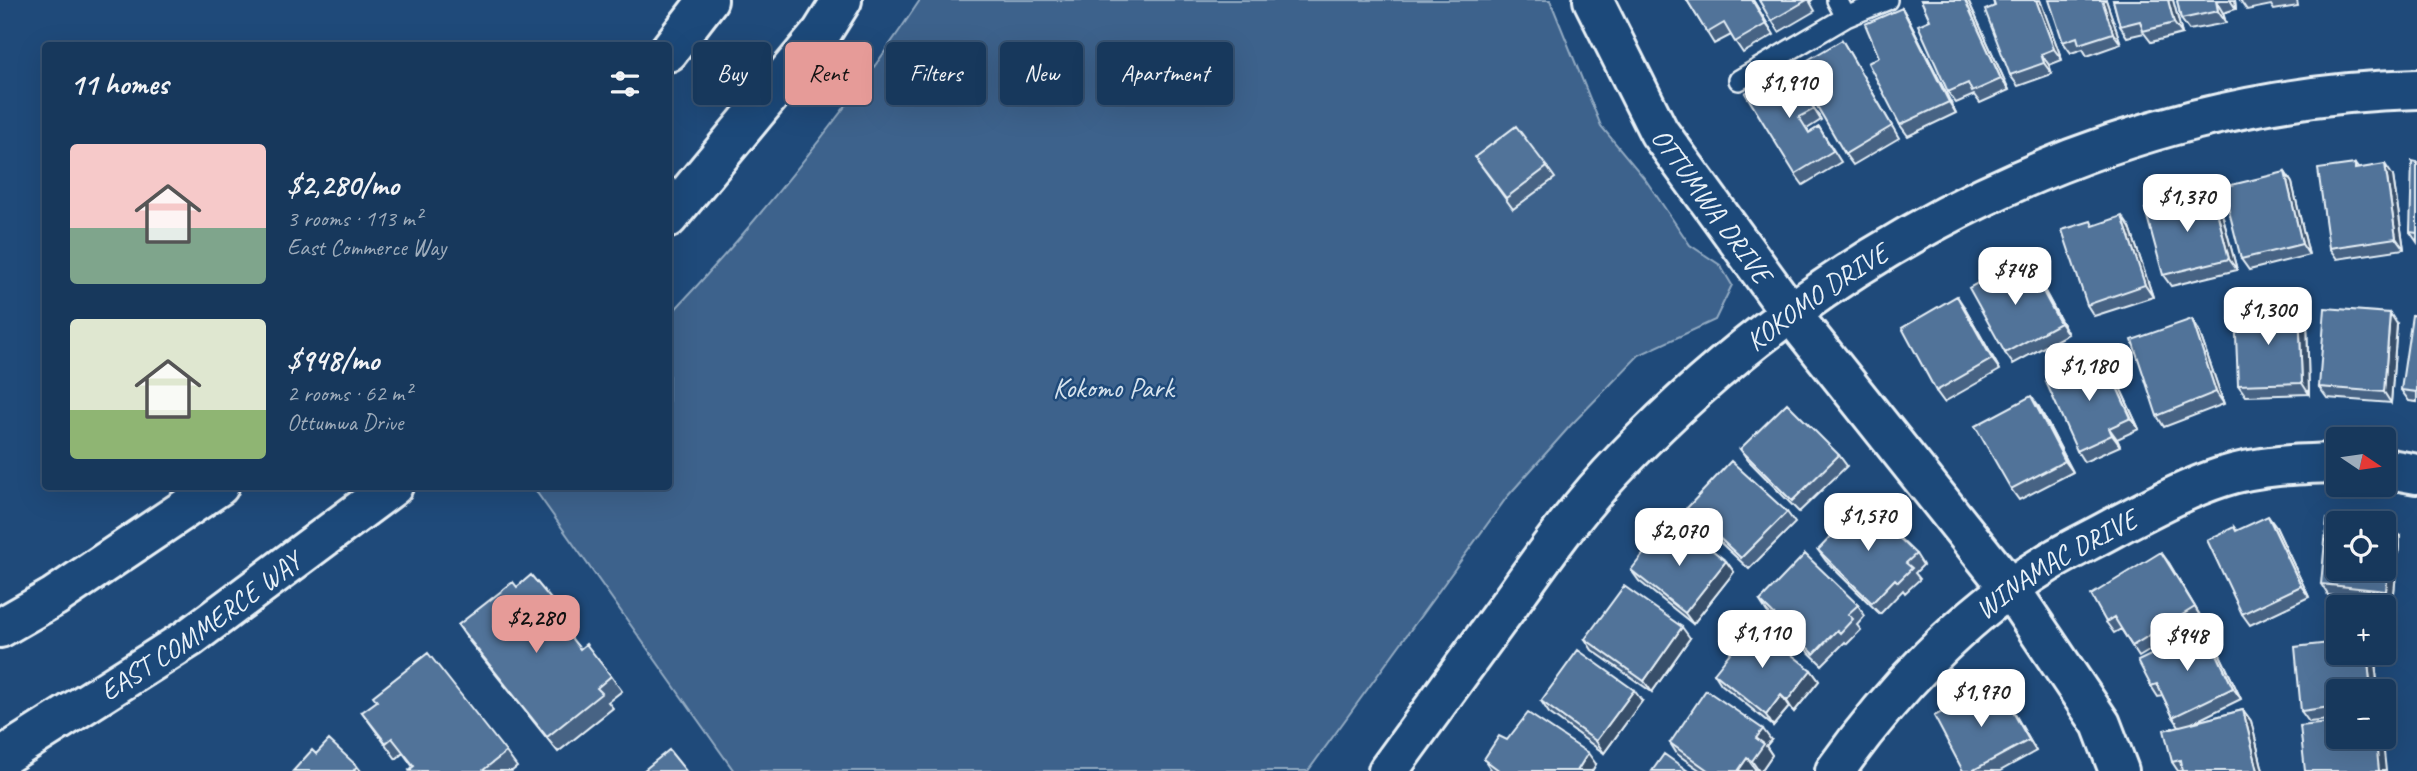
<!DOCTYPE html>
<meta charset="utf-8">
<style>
:root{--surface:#17385c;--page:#244365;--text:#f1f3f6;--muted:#9eacbb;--line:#365272;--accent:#e69b98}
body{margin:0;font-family:Caveat,sans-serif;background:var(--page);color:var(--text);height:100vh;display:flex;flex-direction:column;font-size:26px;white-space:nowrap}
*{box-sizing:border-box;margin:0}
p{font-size:23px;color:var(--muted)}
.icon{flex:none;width:38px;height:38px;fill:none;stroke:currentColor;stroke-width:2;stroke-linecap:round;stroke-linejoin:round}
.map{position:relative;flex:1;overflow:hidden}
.details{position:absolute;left:42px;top:42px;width:630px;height:448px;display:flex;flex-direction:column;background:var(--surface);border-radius:7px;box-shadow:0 7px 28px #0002,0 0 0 2px var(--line)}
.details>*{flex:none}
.top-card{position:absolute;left:693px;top:42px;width:665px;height:63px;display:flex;gap:14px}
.needle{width:46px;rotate:103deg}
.buttons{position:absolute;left:2326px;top:427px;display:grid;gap:14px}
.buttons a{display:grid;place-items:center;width:70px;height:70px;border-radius:7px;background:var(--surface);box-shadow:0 7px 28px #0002,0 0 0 2px var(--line);font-size:35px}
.price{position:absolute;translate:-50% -60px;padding:0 16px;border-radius:14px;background:#fff;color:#222;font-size:23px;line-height:46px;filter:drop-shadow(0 2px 4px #0008)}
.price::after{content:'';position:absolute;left:50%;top:42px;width:21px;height:16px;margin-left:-10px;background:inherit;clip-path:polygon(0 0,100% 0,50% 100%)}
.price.active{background:var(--accent);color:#111}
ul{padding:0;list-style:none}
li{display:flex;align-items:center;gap:21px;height:175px;padding:0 28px}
li span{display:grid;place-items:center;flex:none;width:196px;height:140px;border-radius:7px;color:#555}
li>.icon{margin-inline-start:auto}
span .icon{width:84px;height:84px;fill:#fffc;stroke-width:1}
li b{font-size:30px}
h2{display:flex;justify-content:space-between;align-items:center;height:84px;padding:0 28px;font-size:30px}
.tag{padding:0 24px;border-radius:7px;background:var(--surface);box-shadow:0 7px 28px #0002,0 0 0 2px var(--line);font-size:24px;line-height:63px}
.tag.active{background:var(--accent);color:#111}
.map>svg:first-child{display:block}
.green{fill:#3c628c;stroke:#92aac2;stroke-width:2}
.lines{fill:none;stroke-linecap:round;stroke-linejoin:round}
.service-casing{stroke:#e8f1f8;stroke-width:24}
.minor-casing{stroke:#e8f1f8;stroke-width:44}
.tertiary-casing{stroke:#e8f1f8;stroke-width:44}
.secondary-casing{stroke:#e8f1f8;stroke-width:44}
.service{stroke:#1f4a7a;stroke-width:19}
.minor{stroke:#1f4a7a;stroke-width:38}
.tertiary{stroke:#1f4a7a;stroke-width:38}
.secondary{stroke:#1f4a7a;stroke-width:38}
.wall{fill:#466384;stroke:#e8f1f8;stroke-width:2}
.shaded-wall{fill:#39506b;stroke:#e8f1f8;stroke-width:2}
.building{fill:#517399;stroke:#e8f1f8;stroke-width:2}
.labels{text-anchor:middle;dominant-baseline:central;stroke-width:5;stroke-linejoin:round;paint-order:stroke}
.street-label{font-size:28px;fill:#e8f1f8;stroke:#1f4a7a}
.park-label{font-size:28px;fill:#d7e3ed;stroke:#1f4a7a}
</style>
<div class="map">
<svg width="2417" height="771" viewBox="0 0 2417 771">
<rect width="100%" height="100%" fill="#1f4a7a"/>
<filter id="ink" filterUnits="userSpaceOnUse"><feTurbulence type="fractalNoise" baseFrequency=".0143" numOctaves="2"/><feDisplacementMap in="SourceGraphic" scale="14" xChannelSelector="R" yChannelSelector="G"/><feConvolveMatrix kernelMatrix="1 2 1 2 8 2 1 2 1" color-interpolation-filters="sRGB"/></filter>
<g filter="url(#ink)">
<!-- green -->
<path class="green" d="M920 0H1550L1601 126 1645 179 1690 245 1720 265 1732 285 1715 320 1639 355 1571 425 1507 497 1308 771H734L533 487 668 486 669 316C761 218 846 112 920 0Z"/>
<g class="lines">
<defs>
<path id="service" d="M1837 0 1846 17
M1739 80 1846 17 1887 0"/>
<g id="minor">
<path d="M1789 311 2011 590 2101 724 2119 771"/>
<path d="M2384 468 2417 474"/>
<path id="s1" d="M1835 771C1890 693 1964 614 2046 564 2069 550 2093 539 2116 526 2151 508 2185 489 2222 477 2260 465 2299 464 2338 463"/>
</g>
<g id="tertiary">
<path id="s2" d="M1593 0 1659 132 1789 311"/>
<path id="s3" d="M1388 771C1429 715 1469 659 1510 603 1545 554 1580 504 1622 461 1827 245 2116 96 2417 89"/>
</g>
<g id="secondary">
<path d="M668 52 708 0"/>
<path d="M668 218 822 32 842 0"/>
<path d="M0 628 54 597 219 486"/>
<path id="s4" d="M0 758 189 638 393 486"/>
</g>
</defs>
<!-- service casing -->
<use href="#service" class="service-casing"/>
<!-- minor casing -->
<use href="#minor" class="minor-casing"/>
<!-- tertiary casing -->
<use href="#tertiary" class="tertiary-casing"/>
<!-- secondary casing -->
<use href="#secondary" class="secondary-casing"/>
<!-- service -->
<use href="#service" class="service"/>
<!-- minor -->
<use href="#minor" class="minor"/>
<!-- tertiary -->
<use href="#tertiary" class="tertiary"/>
<!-- secondary -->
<use href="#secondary" class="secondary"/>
</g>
<!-- wall -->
<path class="wall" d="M1687 0H1753L1774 35 1743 53 1731 35 1714 44Z
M1759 0H1812L1810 2 1815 11 1779 32Z
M1921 0H1968L2009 90 1980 103 1974 95 1956 103 1948 92 1930 20Z
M1993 0H2040L2062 60 2049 65 2052 74 2018 86 2010 75Z
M2106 0 2121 44 2087 56 2083 49 2071 53 2063 42Z
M2113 0H2173L2182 34 2151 42 2144 33 2127 37 2120 26Z
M2177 0H2235L2236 9 2223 13 2226 23 2189 30 2181 19Z
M2240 0H2297L2298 6 2274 10 2271 5 2247 10Z
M1902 8 1909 20 1956 113 1908 136 1900 125 1879 57Z
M1842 40 1849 52 1899 138 1853 165 1845 154 1825 94Z
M1796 78 1821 120 1807 129 1809 133 1819 127 1841 162 1803 185 1795 174Z
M1475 157 1547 167 1555 178 1513 209Z
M2417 162V242L2410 232Z
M2355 164 2358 168 2393 176 2404 249 2337 259 2329 248Z
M2285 172 2292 183 2309 255 2249 270 2241 259Z
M2212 192 2219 203 2237 270 2171 286 2163 275Z
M2095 226 2130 228 2153 297 2094 316 2087 305Z
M2003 269 2008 275H2036L2068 334 2013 364 2005 353Z
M1965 308 2000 370 1944 402 1936 391Z
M2299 309 2307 320 2309 394 2246 396 2238 385Z
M2417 316V402L2409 401 2401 390Z
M2397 324 2391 403 2327 398 2319 387Z
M2199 331 2224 404 2164 427 2157 416Z
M2111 368 2139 429 2117 439 2120 446 2084 462 2077 451Z
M2039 407 2073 472 2019 500 2011 489Z
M1740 449 1839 455 1847 466 1799 512 1748 460Z
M1687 508 1787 512 1795 523 1749 569 1695 519Z
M2234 527 2237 531 2276 527 2309 597 2250 625 2242 614Z
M2400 536 2393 602 2328 595 2321 584Z
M1664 545 1726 561 1734 572 1693 624 1639 581 1631 570Z
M1818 550 1916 554 1923 565 1915 573 1920 579 1905 593 1903 590 1880 614 1826 561Z
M2169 563 2202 619 2139 657 2121 629 2114 633 2106 622Z
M517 587 559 609 570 625 564 629 580 649 611 676 622 691 608 702 613 708 558 752 469 641 458 625Z
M1760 601 1858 605 1865 616 1857 625 1861 630 1847 644 1845 642 1822 665 1767 612Z
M1690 638 1652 692 1592 650 1585 639Z
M2213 640 2241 699 2192 723 2243 710 2251 721 2263 771H2178L2172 762 2179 726 2173 717 2163 696 2158 697 2151 686Z
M2374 653 2378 691H2338V719L2309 722 2301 711Z
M1811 670 1819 681 1794 712 1789 707 1773 726 1721 684 1714 673Z
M1997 684 2004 695 2036 751 2000 771H1963Z
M1541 701H1642L1604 753 1549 713Z
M362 712 506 752 517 767 512 771H410L413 767 403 753 396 759Z
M1507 740 1596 764 1592 771H1492L1484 759Z
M1771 740 1766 746 1772 755 1761 771H1758L1755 769 1754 771H1701L1677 754 1670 743Z"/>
<!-- shaded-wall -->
<path class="shaded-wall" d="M1752 0H1753L1774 35 1766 24Z
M1965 0H1968L2009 90 2001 79Z
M2036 0H2040L2062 60 2054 49Z
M2102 0H2106L2121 44 2113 33Z
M2168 0H2173L2182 34 2174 23Z
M2230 0H2235L2236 9Z
M2216 1 2223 13 2226 23 2218 11Z
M1902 8 1909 20 1956 113 1949 102Z
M2041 54 2049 65 2052 74 2044 63Z
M1788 67 1796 78 1821 120 1814 109Z
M2385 164 2393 176 2404 249 2396 238Z
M2285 172 2292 183 2309 255 2302 244Z
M2212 192 2219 203 2237 270 2229 259Z
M2122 216 2130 228 2153 297 2145 285Z
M2028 264 2036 275 2068 334 2060 323Z
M1957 296 1965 308 2000 370 1992 359Z
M2299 309 2307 320 2309 394 2302 383Z
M2390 313 2397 324 2391 403 2384 392Z
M2192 319 2199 331 2224 404 2216 392Z
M2103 357 2111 368 2139 429 2131 418Z
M2031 396 2039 407 2073 472 2065 461Z
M2109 428 2117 439 2120 446 2112 435Z
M2268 516 2276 527 2309 597 2301 586Z
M2392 525 2400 536 2393 602 2386 591Z
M2161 552 2169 563 2202 619 2195 607Z
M1726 561 1734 572 1693 624 1685 613Z
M1682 627 1690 638 1652 692 1644 681Z
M2205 629 2213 640 2241 699 2233 688Z
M2367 653H2374L2378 691H2371Z
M1811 670 1819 681 1794 712 1787 701Z
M1997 684 2004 695 2036 751 2029 740Z
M1634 690 1642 701 1604 753 1596 741Z
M1781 695 1789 707 1773 726 1766 715Z
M2243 710 2251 721 2263 771H2258Z
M1763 729 1771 740 1766 746 1772 755 1761 771H1759L1752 761 1756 738Z
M2369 737H2376L2377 742 2384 752 2386 771H2379L2370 742Z
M1588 753 1596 764 1592 771H1577Z
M1747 758 1755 769 1754 771H1738Z
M357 766 361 771H353Z"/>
<!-- building -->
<path class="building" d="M1687 0H1752L1766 24 1735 42 1724 23 1707 33Z
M1759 0H1807L1771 21Z
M1921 0H1965L2001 79 1972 92 1968 83 1948 92 1918 25 1930 20Z
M1993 0H2036L2054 49 2041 54 2044 63 2010 75 1985 10 1995 6Z
M2049 0H2102L2113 33 2079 44 2077 37 2063 42Z
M2113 0H2168L2174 23 2143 31 2140 21 2120 26Z
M2177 0H2221L2216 1 2218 11 2181 19Z
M1902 8 1949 102 1900 125 1868 63 1879 57 1865 24Z
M1842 40 1892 126 1845 154 1814 101 1825 94 1806 61Z
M1788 67 1814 109 1799 117 1809 133 1819 127 1833 151 1795 174 1745 93Z
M1516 126 1547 167 1506 198 1475 157Z
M2412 161 2417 162V233L2410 232Z
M2355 164V169L2385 164 2396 238 2329 248 2318 169Z
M2285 172 2302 244 2241 259 2223 187Z
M2212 192 2229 259 2163 275 2145 209Z
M2122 216 2145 285 2087 305 2062 230 2091 221 2093 226Z
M2028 264 2060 323 2005 353 1969 288 2003 269 2007 276Z
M1957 296 1992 359 1936 391 1902 328Z
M2325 308 2390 313 2384 392 2319 387Z
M2299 309 2302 383 2238 385 2235 311Z
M2412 315 2417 316V392L2401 390Z
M2192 319 2216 392 2157 416 2132 340Z
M2103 357 2131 418 2109 428 2112 435 2077 451 2046 382Z
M2031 396 2065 461 2011 489 1975 426Z
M1787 403 1839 455 1792 501 1740 449Z
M1731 461 1787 512 1741 558 1687 508Z
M1863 503 1916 554 1906 563 1912 568 1898 582 1895 579 1872 603 1818 550Z
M2268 516 2301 586 2242 614 2207 540 2234 527 2236 531Z
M2327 519 2373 523H2338V569H2384V524L2392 525 2386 591 2321 584Z
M1680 525 1726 561 1685 613 1631 570 1655 539 1664 545Z
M2161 552 2195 607 2132 646 2114 617 2106 622 2091 595Z
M1805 554 1858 605 1848 614 1853 619 1840 633 1837 630 1814 654 1760 601Z
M531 575 559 609 553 615 580 649 586 644 611 676 597 688 602 693 547 737 458 625 513 582 517 587Z
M1624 586 1682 627 1644 681 1585 639Z
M1753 624 1811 670 1787 701 1781 695 1766 715 1714 673Z
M2205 629 2233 688 2173 717 2157 684 2151 686 2138 661Z
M2338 642V653H2367L2371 691H2338V706L2301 711 2295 647Z
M1578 650 1634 690 1596 741 1541 701Z
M428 653 506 752 482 771H410L409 770 414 766 392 738 386 743 362 712 377 701 373 696Z
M1997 684 2029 740 1972 771H1963L1934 716Z
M1706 690 1763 729 1756 738 1764 744 1752 761 1747 758 1738 771H1709L1670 743Z
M2243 710 2258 771H2182L2180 760 2172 762 2164 730Z
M1528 713 1588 753 1577 771H1500L1484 759 1499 736 1507 740Z
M2338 722V737H2369L2370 742 2376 741 2379 771H2305L2300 726Z
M329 740 357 766 353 771H293L312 750 316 754Z
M669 750 686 771H643Z
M1664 754 1688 771H1652Z"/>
</g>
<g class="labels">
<!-- street labels -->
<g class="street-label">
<text stroke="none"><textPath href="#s2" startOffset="238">OTTUMWA DRIVE</textPath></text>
<text stroke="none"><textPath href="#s3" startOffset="644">KOKOMO DRIVE</textPath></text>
<text stroke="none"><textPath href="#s1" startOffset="306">WINAMAC DRIVE</textPath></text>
<text stroke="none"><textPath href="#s4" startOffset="240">EAST COMMERCE WAY</textPath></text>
</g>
<!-- park labels -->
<g class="park-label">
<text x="1113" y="387">Kokomo Park</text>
</g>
</g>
</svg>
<div class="buttons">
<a><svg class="needle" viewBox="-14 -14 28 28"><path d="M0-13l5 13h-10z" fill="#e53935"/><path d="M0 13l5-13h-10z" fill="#9eacbb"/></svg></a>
<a><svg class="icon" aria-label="locate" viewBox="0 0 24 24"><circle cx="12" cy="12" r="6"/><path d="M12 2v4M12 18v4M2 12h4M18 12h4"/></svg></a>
<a>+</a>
<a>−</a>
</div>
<b class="price" style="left:1789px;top:120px">$1,910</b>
<b class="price" style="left:2187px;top:234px">$1,370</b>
<b class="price" style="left:2015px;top:307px">$748</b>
<b class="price" style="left:2268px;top:347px">$1,300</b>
<b class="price" style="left:2089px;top:403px">$1,180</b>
<b class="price" style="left:1868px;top:553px">$1,570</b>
<b class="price" style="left:1679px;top:568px">$2,070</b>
<b class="price active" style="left:536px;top:655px">$2,280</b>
<b class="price" style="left:1762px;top:670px">$1,110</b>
<b class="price" style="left:2187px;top:673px">$948</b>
<b class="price" style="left:1981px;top:729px">$1,970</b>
<div class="top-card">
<a class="tag">Buy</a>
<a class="tag active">Rent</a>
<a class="tag">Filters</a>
<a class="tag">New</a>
<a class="tag">Apartment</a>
</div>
<section class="details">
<h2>11 homes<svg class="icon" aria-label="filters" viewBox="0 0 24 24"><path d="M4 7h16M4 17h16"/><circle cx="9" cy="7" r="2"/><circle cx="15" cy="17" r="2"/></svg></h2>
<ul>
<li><span style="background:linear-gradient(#f6c9c9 60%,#7fa58c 0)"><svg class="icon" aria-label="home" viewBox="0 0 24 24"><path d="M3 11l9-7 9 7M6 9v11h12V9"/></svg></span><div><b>$2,280/mo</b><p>3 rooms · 113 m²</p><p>East Commerce Way</p></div></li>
<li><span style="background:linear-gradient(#dfe7d0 65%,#8fb573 0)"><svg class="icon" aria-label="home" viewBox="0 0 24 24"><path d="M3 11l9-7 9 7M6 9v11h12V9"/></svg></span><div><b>$948/mo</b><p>2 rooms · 62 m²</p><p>Ottumwa Drive</p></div></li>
</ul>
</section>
</div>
